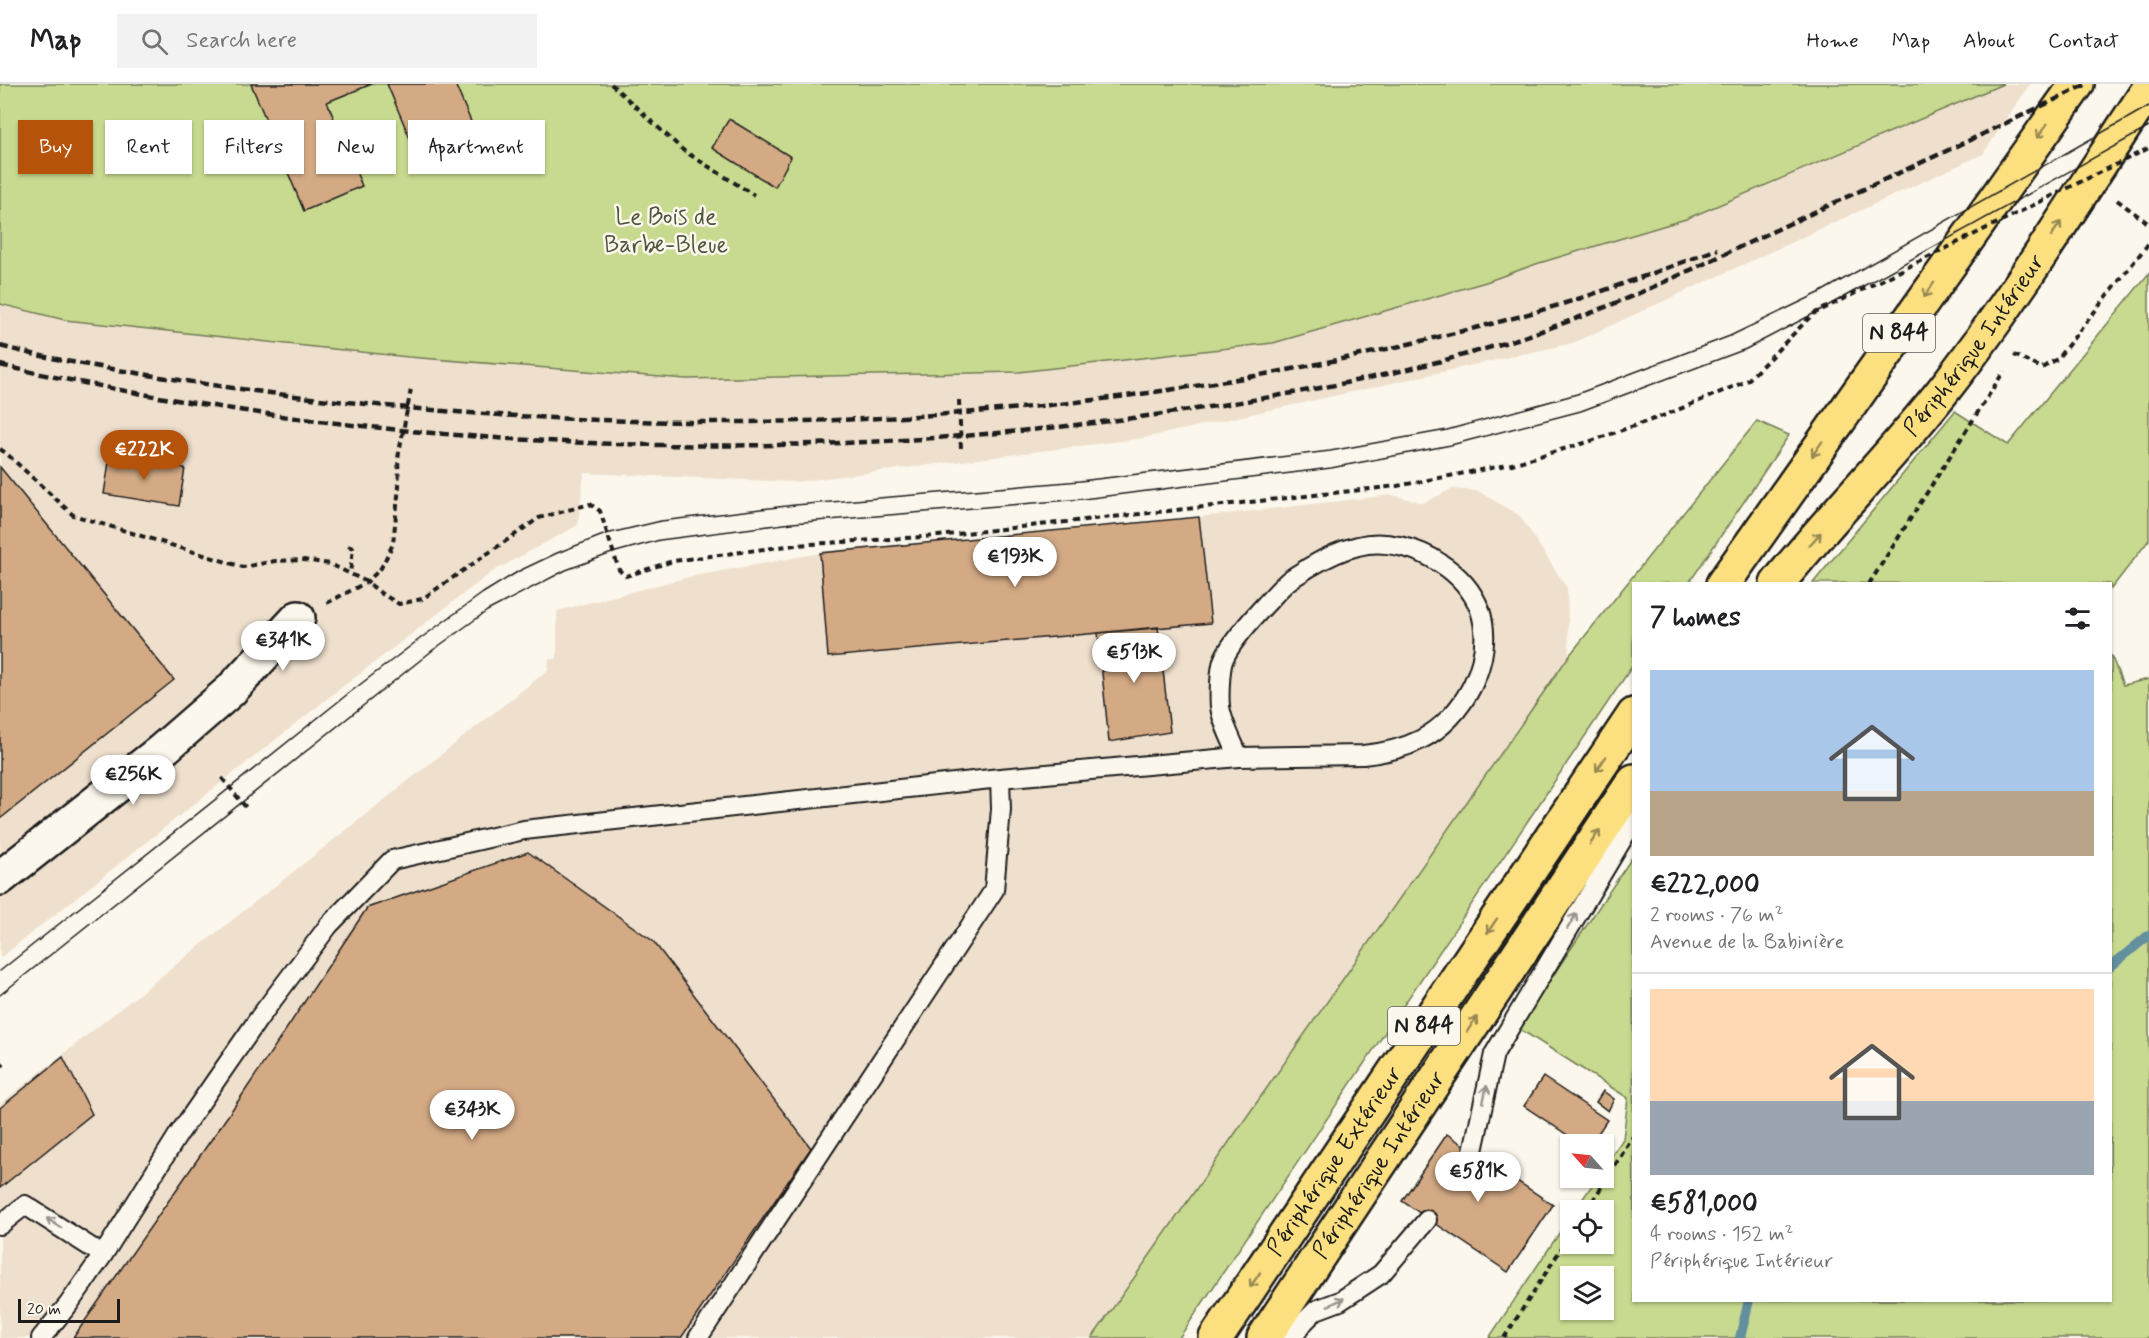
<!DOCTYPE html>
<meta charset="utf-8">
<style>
:root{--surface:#fff;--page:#f2f2f2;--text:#202124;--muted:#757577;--line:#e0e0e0;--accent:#b45309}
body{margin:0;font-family:Mynerve,sans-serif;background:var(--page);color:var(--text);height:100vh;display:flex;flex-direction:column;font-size:22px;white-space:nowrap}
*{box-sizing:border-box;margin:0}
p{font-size:20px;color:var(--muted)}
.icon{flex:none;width:33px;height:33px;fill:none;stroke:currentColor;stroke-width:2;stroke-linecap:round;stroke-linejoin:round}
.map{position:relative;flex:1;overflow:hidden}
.details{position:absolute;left:1632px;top:498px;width:480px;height:720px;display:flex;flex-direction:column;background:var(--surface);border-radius:0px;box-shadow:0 2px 4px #0004}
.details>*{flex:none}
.top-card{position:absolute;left:18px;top:36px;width:570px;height:54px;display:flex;gap:12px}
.needle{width:39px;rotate:297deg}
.buttons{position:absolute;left:1560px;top:1050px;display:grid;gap:12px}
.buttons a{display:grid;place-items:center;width:54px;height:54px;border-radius:0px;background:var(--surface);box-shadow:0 2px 4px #0004;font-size:30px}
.scale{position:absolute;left:18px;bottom:15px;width:102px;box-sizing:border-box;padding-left:6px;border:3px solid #1c1c1c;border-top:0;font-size:16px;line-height:21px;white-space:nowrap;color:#1c1c1c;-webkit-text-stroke:4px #fbf7ec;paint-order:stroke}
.price{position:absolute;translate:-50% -51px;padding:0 14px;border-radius:21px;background:#fff;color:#222;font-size:20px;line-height:39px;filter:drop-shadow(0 2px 3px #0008)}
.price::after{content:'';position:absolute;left:50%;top:36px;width:18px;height:14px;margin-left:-9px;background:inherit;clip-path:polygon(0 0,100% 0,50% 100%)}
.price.on{background:var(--accent);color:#fff}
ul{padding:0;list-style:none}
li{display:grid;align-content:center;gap:12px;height:318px;padding:0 18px}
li+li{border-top:2px solid var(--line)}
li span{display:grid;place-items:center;height:186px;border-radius:0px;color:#555}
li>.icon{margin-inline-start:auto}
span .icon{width:108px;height:108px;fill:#fffc;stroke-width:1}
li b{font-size:26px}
h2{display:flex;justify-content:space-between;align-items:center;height:72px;padding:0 18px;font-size:26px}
.pill{padding:0 21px;border-radius:0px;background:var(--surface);box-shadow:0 2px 4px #0004;font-size:21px;line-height:54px}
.pill.on{background:var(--accent);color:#fff}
header{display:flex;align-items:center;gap:36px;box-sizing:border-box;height:84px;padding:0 30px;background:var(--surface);border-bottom:2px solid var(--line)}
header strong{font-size:28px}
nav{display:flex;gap:33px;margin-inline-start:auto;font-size:21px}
.search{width:420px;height:54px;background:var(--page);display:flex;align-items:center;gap:15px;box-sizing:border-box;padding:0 21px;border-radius:0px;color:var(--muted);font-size:22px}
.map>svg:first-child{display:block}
.built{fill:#efe0cd}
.green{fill:#c8da8f;stroke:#727b56;stroke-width:1.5;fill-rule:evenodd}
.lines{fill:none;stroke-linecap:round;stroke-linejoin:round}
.stream{stroke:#64909f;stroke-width:10}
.building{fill:#d4aa85;stroke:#1c1c1c;stroke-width:1.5}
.lane-casing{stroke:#1c1c1c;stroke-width:22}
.street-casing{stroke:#1c1c1c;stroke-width:38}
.highway-casing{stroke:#1c1c1c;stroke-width:38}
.path{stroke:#1c1c1c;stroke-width:4;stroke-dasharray:6 4.5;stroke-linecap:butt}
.lane{stroke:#fbf7ec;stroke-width:18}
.street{stroke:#fbf7ec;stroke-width:33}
.highway{stroke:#fce080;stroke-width:33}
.tram{stroke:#1c1c1c;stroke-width:1.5}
.rail{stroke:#1c1c1c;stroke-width:4.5;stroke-dasharray:9 4.5;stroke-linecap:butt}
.path-bridge{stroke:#1c1c1c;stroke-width:4;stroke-dasharray:6 4.5;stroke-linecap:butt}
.oneway{stroke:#978853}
.oneway2{stroke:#97948e}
.labels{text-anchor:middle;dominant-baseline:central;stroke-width:5;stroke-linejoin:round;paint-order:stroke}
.shield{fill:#fbf7ec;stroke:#5f5e5a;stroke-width:1.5}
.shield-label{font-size:22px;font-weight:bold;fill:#1c1c1c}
.park-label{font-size:24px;fill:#50553e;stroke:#fbf7ec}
.street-label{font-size:24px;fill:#1c1c1c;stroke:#fbf7ec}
</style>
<header>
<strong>Map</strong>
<div class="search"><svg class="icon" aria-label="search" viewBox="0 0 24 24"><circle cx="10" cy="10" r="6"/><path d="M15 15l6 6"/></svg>Search here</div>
<nav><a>Home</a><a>Map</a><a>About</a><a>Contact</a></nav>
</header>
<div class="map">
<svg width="2149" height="1254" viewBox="0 0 2149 1254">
<rect width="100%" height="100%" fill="#fbf7ec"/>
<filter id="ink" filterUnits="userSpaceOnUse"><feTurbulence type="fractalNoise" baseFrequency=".0167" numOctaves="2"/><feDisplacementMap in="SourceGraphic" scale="12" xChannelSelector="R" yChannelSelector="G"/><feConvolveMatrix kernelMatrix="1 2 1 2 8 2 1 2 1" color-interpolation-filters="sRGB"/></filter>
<g filter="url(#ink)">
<!-- built -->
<path class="built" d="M2003 0H2030L1983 70 1573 259 1144 354 795 398 584 389 578 441 492 488 332 611 0 874V220L65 236 408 273 686 295 1019 288 1273 259 1486 198 1536 180 1686 135Z
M1452 405 1478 407 1520 432 1567 504 1569 572 1092 1254H0V1020L548 586 549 575H557V527L689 493 820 469 1199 433 1392 411 1423 419Z"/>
<!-- green -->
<path class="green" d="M0 0H2003L1686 135 1536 180 1486 198 1273 259 1019 288 686 295 408 273 65 236 0 220Z
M2149 189V456L2111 505 2110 500 1813 499 1955 327 2008 361Z
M1757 337 1789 351 1689 499 1634 500 1633 581 1179 1254H1092L1569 572Z
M2111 571 2123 601 2149 595V1254H1489L1570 1133V1160H1604V1126H1575L1597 1094H1604V1083L1623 1055 1628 1014 1518 944 1633 772 1634 1216H2110ZM1570 1192H1604V1226H1570Z"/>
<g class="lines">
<!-- stream -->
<path class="stream" d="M2110 883 2149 851
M1740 1254 1749 1216"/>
</g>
<!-- building -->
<path class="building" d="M251 0H372L327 18 362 102 304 127Z
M387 0H455L478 54 420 78Z
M729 35 791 73 775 103 712 64Z
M110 372 185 384 179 422 104 410Z
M0 383 174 596 0 735Z
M1199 433 1211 539 828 573 820 469Z
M1158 543 1170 648 1109 658 1098 549Z
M528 768 653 857 811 1064 681 1254H73L243 1010 367 824Z
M63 973 92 1030 0 1104V1024Z
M1543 993 1607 1036 1591 1060H1581L1524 1022Z
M1603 1007 1614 1015 1608 1027 1596 1018Z
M1447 1050 1553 1121 1508 1188 1402 1117Z"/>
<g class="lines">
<defs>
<path id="lane" d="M1000 694 1239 673 1363 671C1382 669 1402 665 1420 656 1464 634 1496 575 1480 526 1472 505 1459 491 1440 479 1418 464 1384 455 1358 462 1341 466 1323 475 1308 484 1301 489 1292 493 1286 499 1278 506 1271 515 1264 522 1253 534 1228 562 1223 577 1220 586 1219 612 1220 622 1221 636 1233 659 1239 673
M1473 1067 1494 970 1634 736
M0 1141 25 1121 103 1171
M41 1254 68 1221 103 1171 178 1051 259 934 329 841 392 776 524 746 1000 694 1001 725 994 806 698 1254
M1292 1254 1304 1238 1316 1226 1340 1217 1381 1190 1427 1136"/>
<path id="street" d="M0 794 161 667 230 607 298 534"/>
<g id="highway">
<path d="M1723 500 2077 0"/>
<path id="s1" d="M1777 500C1832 431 1895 369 1949 299 2021 206 2084 103 2149 5"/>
<path id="s2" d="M1216 1254 1634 631"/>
<path id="s3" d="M1264 1254 1634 697"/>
</g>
</defs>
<!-- lane casing -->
<use href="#lane" class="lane-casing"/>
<!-- street casing -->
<use href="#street" class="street-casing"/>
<!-- highway casing -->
<use href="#highway" class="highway-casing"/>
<!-- path -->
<path class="path" d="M611 0 684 67 754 111
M2117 116 2149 140
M2014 271 2042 284 2057 275 2149 159
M959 316 961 365
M0 365 7 370 73 431 243 483 275 477 304 476 330 480 367 498 382 510 399 520 422 515 539 434 590 420 600 427 619 486 626 492 673 477 795 461 938 452 1397 402 1512 380 1588 358 1668 330 1747 297 1813 230
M348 462 353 464 350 490
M1869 500 2004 287
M327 519 367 498 381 484 393 460 399 402 398 374 411 305
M222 694 248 726
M0 977 3 981 0 983
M1587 1126 1634 1051
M1504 1254 1570 1151"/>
<!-- lane -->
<use href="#lane" class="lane"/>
<!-- street -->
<use href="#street" class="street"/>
<!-- highway -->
<use href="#highway" class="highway"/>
<!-- tram -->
<path class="tram" d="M0 887 349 609 421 554 483 509 519 487 557 469 606 450 661 437 795 421 1080 397 1330 367 1447 346 1577 310 1730 252 1819 209 2149 22
M0 911 433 566 487 527 566 486 612 469 660 456 792 439 1083 415 1331 384 1451 361 1581 327 1746 265 1813 230 2149 43"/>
<!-- rail -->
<path class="rail" d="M0 262C45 274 92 282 137 289 224 304 311 315 398 323 733 354 1072 339 1400 262 1460 248 1519 234 1578 215 1625 200 1672 182 1718 165
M0 281C392 370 798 386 1196 325 1313 307 1432 285 1544 246 1630 217 1711 176 1793 138 1891 92 1990 48 2087 0"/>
<!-- path-bridge -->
<path class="path-bridge" d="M1813 230 2149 64"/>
</g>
<!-- one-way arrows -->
<defs><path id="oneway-shaft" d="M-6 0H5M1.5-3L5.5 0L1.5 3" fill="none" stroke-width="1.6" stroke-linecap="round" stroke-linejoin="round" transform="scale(1.5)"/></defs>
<g class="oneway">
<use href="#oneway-shaft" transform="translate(2042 47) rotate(126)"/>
<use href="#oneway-shaft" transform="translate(2056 145) rotate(-56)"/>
<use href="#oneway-shaft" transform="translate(1929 206) rotate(125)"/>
<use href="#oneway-shaft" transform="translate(1817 365) rotate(125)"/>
<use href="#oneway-shaft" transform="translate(1815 455) rotate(-48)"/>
<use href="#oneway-shaft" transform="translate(1601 680) rotate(124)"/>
<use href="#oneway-shaft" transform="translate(1595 753) rotate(-56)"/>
<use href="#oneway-shaft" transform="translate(1492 842) rotate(124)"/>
<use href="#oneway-shaft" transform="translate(1472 940) rotate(-57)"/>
<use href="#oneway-shaft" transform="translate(1255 1196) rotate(124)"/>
</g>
<g class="oneway2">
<use href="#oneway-shaft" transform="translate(1572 837) rotate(-59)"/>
<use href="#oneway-shaft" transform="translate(1485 1010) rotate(-78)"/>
<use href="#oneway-shaft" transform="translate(54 1139) rotate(-147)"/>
<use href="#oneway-shaft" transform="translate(1336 1218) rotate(-25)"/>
</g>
</g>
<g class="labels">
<!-- shield labels -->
<g class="shield">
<rect x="1863" y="230" width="72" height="38" rx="4.5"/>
<rect x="1388" y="923" width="72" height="38" rx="4.5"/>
</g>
<g class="shield-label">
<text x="1899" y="249">N 844</text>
<text x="1424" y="942">N 844</text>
</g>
<!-- park labels -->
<g class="park-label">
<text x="666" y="133">Le Bois de<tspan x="666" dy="28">Barbe-Bleue</tspan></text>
</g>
<!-- street labels -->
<g class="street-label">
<text stroke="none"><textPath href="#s1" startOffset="310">Périphérique Intérieur</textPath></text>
<text stroke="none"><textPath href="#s2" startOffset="213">Périphérique Extérieur</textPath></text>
<text stroke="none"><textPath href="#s3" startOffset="208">Périphérique Intérieur</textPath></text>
</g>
</g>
</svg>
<div class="buttons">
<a><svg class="needle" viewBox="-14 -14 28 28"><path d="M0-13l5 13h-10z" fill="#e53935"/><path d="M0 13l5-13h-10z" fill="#757577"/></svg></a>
<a><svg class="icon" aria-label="locate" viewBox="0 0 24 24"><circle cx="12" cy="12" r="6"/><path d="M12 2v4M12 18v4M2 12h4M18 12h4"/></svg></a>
<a><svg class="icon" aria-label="layers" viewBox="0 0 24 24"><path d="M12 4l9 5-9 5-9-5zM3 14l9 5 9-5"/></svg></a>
</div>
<div class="scale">20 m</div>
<b class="price on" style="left:144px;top:397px">€222K</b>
<b class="price" style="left:1015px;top:504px">€193K</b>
<b class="price" style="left:283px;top:588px">€341K</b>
<b class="price" style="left:1134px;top:600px">€513K</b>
<b class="price" style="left:133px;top:722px">€256K</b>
<b class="price" style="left:472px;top:1057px">€343K</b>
<b class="price" style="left:1478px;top:1119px">€581K</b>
<div class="top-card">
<a class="pill on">Buy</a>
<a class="pill">Rent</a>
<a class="pill">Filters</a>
<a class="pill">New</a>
<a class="pill">Apartment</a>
</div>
<section class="details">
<h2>7 homes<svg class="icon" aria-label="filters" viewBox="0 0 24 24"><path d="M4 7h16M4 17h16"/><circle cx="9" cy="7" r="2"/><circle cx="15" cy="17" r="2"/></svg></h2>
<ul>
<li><span style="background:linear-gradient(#a9c7e8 65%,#b9a48a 0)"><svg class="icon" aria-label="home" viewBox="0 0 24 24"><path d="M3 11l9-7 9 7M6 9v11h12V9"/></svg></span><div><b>€222,000</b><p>2 rooms · 76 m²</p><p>Avenue de la Babinière</p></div></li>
<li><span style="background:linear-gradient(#ffd9b3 60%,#9aa5b1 0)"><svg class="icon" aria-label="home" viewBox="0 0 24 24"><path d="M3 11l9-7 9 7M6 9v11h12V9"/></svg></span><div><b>€581,000</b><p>4 rooms · 152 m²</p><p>Périphérique Intérieur</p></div></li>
</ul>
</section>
</div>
